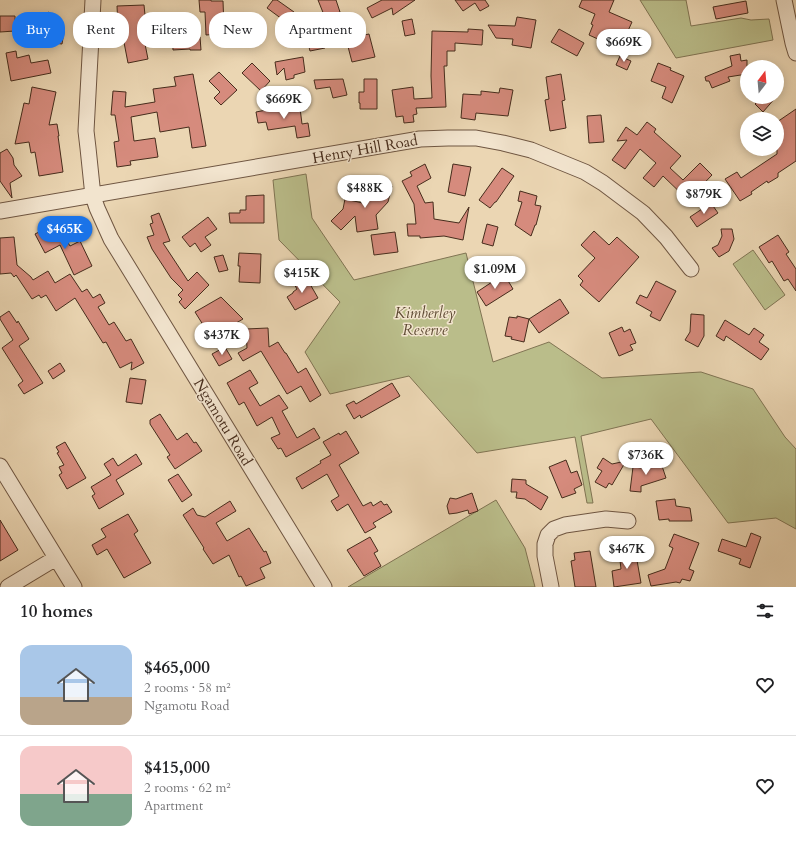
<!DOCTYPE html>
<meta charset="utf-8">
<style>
:root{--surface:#fff;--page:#f6f6f6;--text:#202124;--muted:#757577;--line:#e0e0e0;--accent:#1a73e8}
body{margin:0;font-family:Cardo,serif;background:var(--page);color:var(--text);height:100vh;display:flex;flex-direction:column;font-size:15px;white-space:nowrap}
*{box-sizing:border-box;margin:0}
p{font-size:13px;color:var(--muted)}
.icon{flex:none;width:22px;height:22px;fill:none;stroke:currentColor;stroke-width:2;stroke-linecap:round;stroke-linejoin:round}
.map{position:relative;height:587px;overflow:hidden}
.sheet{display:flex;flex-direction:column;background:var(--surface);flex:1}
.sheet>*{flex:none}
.hud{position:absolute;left:12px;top:12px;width:400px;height:36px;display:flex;gap:8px}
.needle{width:26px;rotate:16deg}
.fabs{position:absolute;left:740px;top:60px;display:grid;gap:8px}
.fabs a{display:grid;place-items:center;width:44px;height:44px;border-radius:50%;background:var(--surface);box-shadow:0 2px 10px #0003;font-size:20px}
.price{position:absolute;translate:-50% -34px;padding:0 9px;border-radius:14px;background:#fff;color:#222;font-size:13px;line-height:26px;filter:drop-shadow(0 1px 2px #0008)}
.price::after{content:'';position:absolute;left:50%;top:24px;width:12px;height:9px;margin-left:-6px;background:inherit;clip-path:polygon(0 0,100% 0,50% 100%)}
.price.selected{background:var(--accent);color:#fff}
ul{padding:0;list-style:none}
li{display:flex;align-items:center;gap:12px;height:100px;padding:0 20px}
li+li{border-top:1px solid var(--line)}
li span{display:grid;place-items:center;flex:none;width:112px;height:80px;border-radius:12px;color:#555}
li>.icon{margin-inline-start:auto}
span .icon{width:48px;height:48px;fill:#fffc;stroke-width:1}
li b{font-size:17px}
h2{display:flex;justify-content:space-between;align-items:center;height:48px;padding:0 20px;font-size:17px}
.chip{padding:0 14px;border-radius:16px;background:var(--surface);box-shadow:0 2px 10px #0003;font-size:14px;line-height:36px}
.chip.selected{background:var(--accent);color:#fff}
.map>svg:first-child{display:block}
.green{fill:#babd8a;stroke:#807453}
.building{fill:#d68b7d;stroke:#462c1c}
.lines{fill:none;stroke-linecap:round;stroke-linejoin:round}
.minor-casing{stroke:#6f5642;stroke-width:17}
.minor{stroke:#f2e4ce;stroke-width:15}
.labels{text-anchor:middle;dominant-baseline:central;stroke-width:3;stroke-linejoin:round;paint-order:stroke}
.street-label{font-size:15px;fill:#462c1c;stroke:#f2e4ce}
.park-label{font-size:15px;font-style:italic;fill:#5d4932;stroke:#f2e4ce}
</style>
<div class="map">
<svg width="796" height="587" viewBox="0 0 796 587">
<rect width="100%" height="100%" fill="#ebd6b3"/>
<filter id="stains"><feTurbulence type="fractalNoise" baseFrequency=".005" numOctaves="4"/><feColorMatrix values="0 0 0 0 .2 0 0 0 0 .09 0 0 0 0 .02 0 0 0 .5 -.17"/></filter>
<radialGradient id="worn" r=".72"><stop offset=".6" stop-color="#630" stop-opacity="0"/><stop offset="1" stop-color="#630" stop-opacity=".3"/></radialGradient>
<!-- green -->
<path class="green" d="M640 0H686L691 26 741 18 751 20 769 19 773 40 676 58Z
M306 174 312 218 354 280 466 253 493 362 549 342 602 378 701 372 753 389 785 437 796 449V529L776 518 728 523 651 419 581 436 593 503H587L575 437 477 453 409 376 330 394 305 352 340 302 279 240 273 180Z
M753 250 785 295 765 310 733 264Z
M496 500 525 548 535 587H348Z"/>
<!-- building -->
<path class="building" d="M199 0H211V1H223L224 28H219V34L206 35 205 12H200Z
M273 0H277L294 12 286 22 267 8Z
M318 0H336L340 12 330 15 333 23 320 28 325 48 310 51 307 39 311 38 305 21 324 15Z
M382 0H415L393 15 392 8 372 18 367 8Z
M455 0H485L489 6 480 11 475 3 463 11Z
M582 0H614L609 12 632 22 622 44 602 35 600 40 589 35 593 25 591 24 595 14 579 7Z
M746 1 748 13 716 19 713 7Z
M144 5 145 15 157 14V16L182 15V32H184V37H200L201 50H190V49L173 50 172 27 145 28 142 29 148 59 128 63 121 27H118L117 6Z
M48 12 60 18 53 30 64 32 62 44 53 43V41L27 28 28 26 39 28Z
M0 16H15V31L0 32Z
M517 17 536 20 531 48 512 45 513 39 496 38 488 25 515 26Z
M412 19 415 34 405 36 402 21Z
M468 29 483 30 482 45 455 43V51H447V66H444L446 107 416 108 417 114 413 115 414 122 404 123 403 116 396 117 392 90 413 87 414 99 432 98 431 76 432 31 468 32Z
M559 29 584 43 577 56 551 42Z
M369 34 375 57 352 62 346 39Z
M16 51 17 58 29 55 31 63 48 60 51 73 11 81 6 53Z
M740 54 741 61 747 60V74L728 77 730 81 712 88 709 81H706L705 77 732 66 730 56Z
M620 56 631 61 627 70 616 65Z
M303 57 305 72 294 75V78L286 80 284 68 277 75 275 62Z
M252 63 270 81 261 91 242 73Z
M658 63 671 68 670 70 684 76 672 103 662 98 666 87 651 81Z
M219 72 237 90 221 105 214 98 220 92 209 81Z
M193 74 206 146 192 148 189 127 160 132 157 112 131 117 134 141 155 138 158 157 130 161 131 165 117 167 114 142 119 141 115 115H111L113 91 126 92 125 107 155 102 153 89 176 86 174 77Z
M561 74 565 100 562 101 566 128 550 131 545 100 549 99 546 77Z
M343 79 347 95 333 98 330 87 316 89 314 80Z
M364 79H377V109H360V103H359V92H364Z
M32 87 56 92 49 125 57 124 59 136H58L63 172 39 176 35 152 31 153 29 142 15 144 24 103 29 104Z
M500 88 513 90 508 116 476 113 475 120 461 118 463 94 481 95V91L499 93Z
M751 97H776L763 112 755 104 757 102Z
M292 105V109L300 108 302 124 308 123 310 136 297 138 295 126 268 130 266 122 258 123 256 112Z
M796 109V161L778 173V177L768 183 767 181 751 192 752 194 740 201 725 179 737 172 741 178 777 154V122Z
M601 115 604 142 589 143 587 116Z
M647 122 656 129 654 132 681 156 670 168 683 180 700 163 712 175 688 200 663 176 654 187 643 178 656 163 640 149 625 169 612 160 627 140 617 141 626 127 637 135Z
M7 149 13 158 14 165 22 176 10 183 12 198 0 181V153Z
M425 164 431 178 417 186 425 203 433 202 434 219 459 223 469 207 463 240 444 236 420 238V236H408L407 224H416L414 204 402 181 412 176 410 172Z
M453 164 471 167 465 196 448 192Z
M502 168 514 176 496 202H495L490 208 479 200Z
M373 182 392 186 388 202 376 215 378 229 357 232 355 216 341 230 331 221 343 209 345 199 367 204Z
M520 191 537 196 535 205 541 206 536 225H535L531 236 515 225 522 202 518 201Z
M264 195V223H230L229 213H240V210H246V196Z
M711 203 718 213 697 227 690 217Z
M159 213 170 241 163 243 188 281 197 272 209 285 185 309 179 302 182 299 178 295 183 290 171 278 152 249 147 237 154 235 150 224 153 223 151 216Z
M208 217 217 229 205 237 211 245 201 252 195 243 190 247 182 237Z
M487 224 498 227 493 246 482 243Z
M45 229 49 235 60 229 70 246 80 241 92 266 74 275 60 245 45 253 35 234Z
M721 229H732L734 239 729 251 719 257 712 248 718 245 722 236Z
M594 231 609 245 617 237 639 257 599 302 580 285 583 281 578 276 595 258 581 245Z
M395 232 398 252 374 255 371 235Z
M778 235 789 252 786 254 796 269V291L788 279 784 281 772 261 769 263 759 247Z
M14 237 17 265 31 277 33 280 48 271 55 283 70 274 82 292 87 289 93 298 100 294 105 303 98 307 109 325 114 322 126 341 131 339 144 363 131 370 132 362 120 368 106 342 103 343 75 298 56 311 46 295 41 298 39 295 32 299 16 275 14 277 11 273 0 274V238Z
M239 253 261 254 260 283 239 282 240 266H238Z
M223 255 228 270 219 272 214 257Z
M504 274 513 289 486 306 477 292Z
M306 277 318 298 295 310 287 297 293 293V292L297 289 294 284Z
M656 281 676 291 660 321 650 316 652 312 636 303 640 295 647 298Z
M221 297 243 319 219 333 213 323 205 328 195 312Z
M560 299 569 313 539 333 529 319Z
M9 311 17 323 18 321 29 339 19 346 43 383 24 394 18 385 23 381 2 348 13 340 0 319V317Z
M691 314 704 315V336L698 347 685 340 690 332Z
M517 316 529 319 524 342 511 339 512 337 505 336 509 317 517 318Z
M725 320 749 335 754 328 764 335 759 342 769 349 761 360 726 336 724 341 716 336Z
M622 327 624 332 630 329 636 343 630 345 633 350 619 356 609 333Z
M268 328 269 347 278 342 285 353H286L298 373 306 368 321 395 310 402 301 386 287 394 261 351 243 361 238 353 247 348 246 329Z
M225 347 232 359 219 366 212 354Z
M60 363 65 371 53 379 48 371Z
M250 370 258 383 249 388 260 406 279 395 288 408 282 411 297 438 314 428 320 438 286 457 281 448 278 449 271 438 280 434 272 417 257 426 244 402 239 405 227 383Z
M130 378 146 380 142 404 126 402Z
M392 383 400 396 361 418 360 415 354 419 346 405 354 401 356 404Z
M160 414 177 440 187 433 194 443 196 442 202 451 175 469 167 457 170 455 150 424V420Z
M346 431 359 453 339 465 363 506 371 502 373 506 381 501 384 505 387 504 392 512 373 523 376 527 365 533 348 504 337 511 331 501 339 496 327 474 302 489 296 478 321 463 320 461 331 455 323 442 339 433 340 435Z
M65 442 86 478 67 489 59 475 62 473 59 467 64 465 57 453 59 452 56 447Z
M136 454 142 464 116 480 124 494 99 509 92 496 95 494 91 487 111 475 104 464 113 458 118 466Z
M603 458 612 464 626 461 612 485 609 483 606 488 595 482 602 471 597 468Z
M566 460 571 473 577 471 582 485 574 489 576 493 562 498 549 467Z
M661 463 666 478 641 486V492L630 491 633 467 642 468Z
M178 474 192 495 182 502 168 480Z
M512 479 526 480V484L548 497 541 510 525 499 516 498 517 492H511Z
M472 493 478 511 469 514 468 510 457 513 449 514 447 506 450 498 456 499Z
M675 499 676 506 690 508 692 521H669V519L659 520 656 501Z
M230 501 236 511 216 523 227 541 249 528 264 552 266 551 271 563 260 568 265 578 246 586 241 576 239 577 229 555 213 564 203 549 204 548 183 515 193 508 197 515 205 517Z
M128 514 138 531 134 534 151 563 124 578 107 549 97 555 92 545 106 537 101 529Z
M0 520 18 550 0 561Z
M751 533 761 537 750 568 739 564 741 559 718 551 722 539 746 547Z
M674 534 699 543 689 569 694 571 690 581 682 579 680 583 676 582 651 586 648 575 665 569 673 548 669 546Z
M370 537 378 551 374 553 381 566 364 576 347 550Z
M635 549 641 583 614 587 612 571 621 569 619 552Z
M590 551 596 587H575L571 561 575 560 574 553Z"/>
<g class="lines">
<defs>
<path id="minor" d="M93 0 86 131 88 148 93 196 97 208 111 239 324 587
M784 0 793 43 796 53
M0 211 420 139 448 138H476L503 143 531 150 585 172 603 183 643 213 666 237 691 269
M0 466 74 587
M8 587 56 558
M551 587 545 556V544L548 535 554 529 565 525 606 519 628 521"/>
</defs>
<!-- minor casing -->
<use href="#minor" class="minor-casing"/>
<!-- minor -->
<use href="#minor" class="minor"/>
</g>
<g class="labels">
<!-- street labels -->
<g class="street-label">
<text transform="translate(365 149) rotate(-10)">Henry Hill Road</text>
<text transform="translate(223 422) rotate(59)">Ngamotu Road</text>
</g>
<!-- park labels -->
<g class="park-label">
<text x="425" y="313">Kimberley<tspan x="425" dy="17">Reserve</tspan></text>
</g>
</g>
<rect width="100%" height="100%" filter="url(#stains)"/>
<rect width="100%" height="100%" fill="url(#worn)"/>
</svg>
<div class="fabs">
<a><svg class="needle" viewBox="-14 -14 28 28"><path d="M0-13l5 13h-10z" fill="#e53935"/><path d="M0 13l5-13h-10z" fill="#757577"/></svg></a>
<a><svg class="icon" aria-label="layers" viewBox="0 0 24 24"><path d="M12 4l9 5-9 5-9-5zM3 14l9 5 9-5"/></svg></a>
</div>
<b class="price" style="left:624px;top:63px">$669K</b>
<b class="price" style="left:284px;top:120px">$669K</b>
<b class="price" style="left:365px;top:209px">$488K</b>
<b class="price" style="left:704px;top:215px">$879K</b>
<b class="price selected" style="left:65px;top:250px">$465K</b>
<b class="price" style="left:495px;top:290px">$1.09M</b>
<b class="price" style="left:302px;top:294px">$415K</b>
<b class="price" style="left:222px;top:356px">$437K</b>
<b class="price" style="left:646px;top:476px">$736K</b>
<b class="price" style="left:627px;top:570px">$467K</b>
<div class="hud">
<a class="chip selected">Buy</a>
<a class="chip">Rent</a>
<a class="chip">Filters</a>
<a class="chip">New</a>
<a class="chip">Apartment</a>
</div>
</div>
<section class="sheet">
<h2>10 homes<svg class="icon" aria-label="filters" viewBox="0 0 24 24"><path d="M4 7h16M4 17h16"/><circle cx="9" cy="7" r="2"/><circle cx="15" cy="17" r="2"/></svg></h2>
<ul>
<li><span style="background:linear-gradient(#a9c7e8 65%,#b9a48a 0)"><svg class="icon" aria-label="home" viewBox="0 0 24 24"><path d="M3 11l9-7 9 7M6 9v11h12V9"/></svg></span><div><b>$465,000</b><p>2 rooms · 58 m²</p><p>Ngamotu Road</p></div><svg class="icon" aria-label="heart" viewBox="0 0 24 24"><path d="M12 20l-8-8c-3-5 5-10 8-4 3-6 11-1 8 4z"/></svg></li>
<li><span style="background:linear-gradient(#f6c9c9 60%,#7fa58c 0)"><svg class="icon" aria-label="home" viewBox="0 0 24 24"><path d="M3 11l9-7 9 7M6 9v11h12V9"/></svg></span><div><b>$415,000</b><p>2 rooms · 62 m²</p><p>Apartment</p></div><svg class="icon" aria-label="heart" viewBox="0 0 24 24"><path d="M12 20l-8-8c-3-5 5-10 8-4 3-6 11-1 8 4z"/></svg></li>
</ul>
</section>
